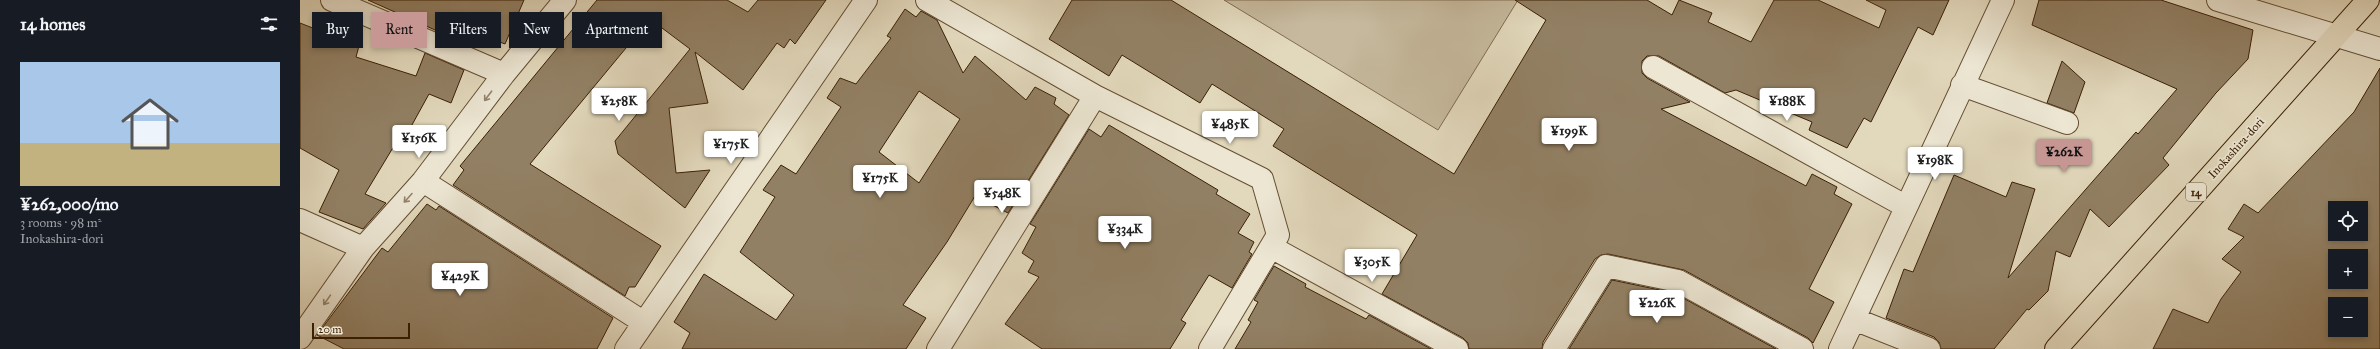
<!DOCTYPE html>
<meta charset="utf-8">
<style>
:root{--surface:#171b24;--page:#242831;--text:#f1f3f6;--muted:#9ea1a6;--line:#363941;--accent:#c59692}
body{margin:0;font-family:"IM FELL Great Primer",serif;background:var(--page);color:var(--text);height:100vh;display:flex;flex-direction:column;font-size:15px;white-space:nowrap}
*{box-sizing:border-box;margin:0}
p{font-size:13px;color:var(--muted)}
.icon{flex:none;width:22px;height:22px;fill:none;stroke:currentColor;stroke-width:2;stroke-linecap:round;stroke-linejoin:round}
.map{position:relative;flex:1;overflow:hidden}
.drawer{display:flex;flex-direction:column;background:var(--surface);width:300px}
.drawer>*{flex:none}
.top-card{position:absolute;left:12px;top:12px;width:380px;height:36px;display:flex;gap:8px}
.buttons{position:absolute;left:2028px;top:201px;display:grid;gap:8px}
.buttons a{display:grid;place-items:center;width:40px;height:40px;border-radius:0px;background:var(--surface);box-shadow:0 2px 6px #0003;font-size:20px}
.scale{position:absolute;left:12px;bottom:10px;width:98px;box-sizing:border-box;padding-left:4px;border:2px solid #3b2004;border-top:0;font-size:11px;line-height:14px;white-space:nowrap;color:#3b2004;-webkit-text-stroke:3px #ece6d3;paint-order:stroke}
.price{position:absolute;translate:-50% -34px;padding:0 9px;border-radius:4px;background:#fff;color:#222;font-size:13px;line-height:26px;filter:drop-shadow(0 1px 2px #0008)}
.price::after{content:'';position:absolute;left:50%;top:24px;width:12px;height:9px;margin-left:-6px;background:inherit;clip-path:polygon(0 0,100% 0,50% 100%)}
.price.on{background:var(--accent);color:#111}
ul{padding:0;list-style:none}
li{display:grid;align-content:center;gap:8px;height:212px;padding:0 20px}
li+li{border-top:1px solid var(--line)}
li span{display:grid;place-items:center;height:124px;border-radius:0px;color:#555}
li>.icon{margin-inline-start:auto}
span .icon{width:72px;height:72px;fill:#fffc;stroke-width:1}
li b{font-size:17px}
h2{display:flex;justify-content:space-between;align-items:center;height:48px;padding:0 20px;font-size:17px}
.chip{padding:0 14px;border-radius:0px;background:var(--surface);box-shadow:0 2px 6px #0003;font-size:14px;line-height:36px}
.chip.on{background:var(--accent);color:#111}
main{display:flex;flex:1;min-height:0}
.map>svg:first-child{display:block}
.green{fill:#c6b99d;stroke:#806c50}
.building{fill:#928064;stroke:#3b2004;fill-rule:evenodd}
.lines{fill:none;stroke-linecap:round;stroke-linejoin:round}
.minor-casing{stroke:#654e32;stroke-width:24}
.major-casing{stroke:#3b2004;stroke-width:24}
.minor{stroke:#ece6d3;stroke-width:22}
.major{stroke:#e2d8bc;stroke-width:22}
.oneway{stroke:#94836c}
.labels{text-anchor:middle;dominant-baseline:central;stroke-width:3.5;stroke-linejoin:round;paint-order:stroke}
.shield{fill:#ece6d3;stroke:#705b42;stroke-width:1}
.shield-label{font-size:11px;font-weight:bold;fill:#3b2004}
.street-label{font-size:12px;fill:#3b2004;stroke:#ece6d3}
</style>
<main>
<section class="drawer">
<h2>14 homes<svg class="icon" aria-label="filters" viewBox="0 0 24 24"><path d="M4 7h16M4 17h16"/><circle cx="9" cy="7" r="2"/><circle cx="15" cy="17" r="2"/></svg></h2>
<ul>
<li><span style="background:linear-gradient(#a9c7e8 65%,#c2b280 0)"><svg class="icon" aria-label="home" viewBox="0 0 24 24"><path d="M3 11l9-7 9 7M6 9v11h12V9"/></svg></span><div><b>¥262,000/mo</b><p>3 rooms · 98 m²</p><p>Inokashira-dori</p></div></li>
</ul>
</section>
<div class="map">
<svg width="2080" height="349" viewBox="0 0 2080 349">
<rect width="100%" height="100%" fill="#e2d8bc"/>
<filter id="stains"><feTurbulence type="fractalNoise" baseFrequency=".005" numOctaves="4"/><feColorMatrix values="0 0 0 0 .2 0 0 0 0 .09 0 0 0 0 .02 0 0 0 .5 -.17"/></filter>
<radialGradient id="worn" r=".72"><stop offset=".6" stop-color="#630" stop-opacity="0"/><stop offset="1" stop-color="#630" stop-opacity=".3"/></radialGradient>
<!-- green -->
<path class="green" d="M924 0H1218L1138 130Z"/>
<!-- building -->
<path class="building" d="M68 0H224L205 44 179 34 173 47Z
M297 0H427L448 12 458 0H526L495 44 490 39 484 48 477 43 443 90 395 52 408 103 369 108 376 173 410 170 385 208 318 154 315 141 390 49 350 19 230 164 361 246 335 287H329L325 296 153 185 164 170 160 166Z
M772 0H871L1154 174 1246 20 1215 0H1347L1372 15 1379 0 1412 13 1408 22 1451 42 1474 0H1518L1579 28 1586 10 1566 0H1649L1633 35 1618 27 1571 122 1564 118 1547 148 1509 130 1512 122 1436 90 1425 93 1359 56H1347L1342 61V73L1347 78 1390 102 1361 109 1506 186 1512 174 1537 187 1534 194 1552 204 1509 289 1534 302 1513 343 1508 338 1384 270 1308 254 1301 255 1295 259 1243 342 1242 349H1169L1168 343 1163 338 1082 294 1117 235 973 146 984 129 912 84 900 103 822 55 809 76 749 39Z
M1739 0H1861L1953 30 1948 59 1916 93 1863 158 1869 165 1809 227 1790 209 1770 257 1756 251 1748 291 1729 310 1727 309 1694 349H1641L1639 342 1634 337 1586 318 1604 269 1613 272 1654 175 1706 197 1712 182 1735 189 1708 278 1836 132 1838 134 1877 89 1732 25Z
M605 9 616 17 621 11 637 20 663 73 675 56 726 100 735 87 756 98 754 104 769 115 708 213 675 196 647 242 603 305 626 318 606 349H382L390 333 374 322 404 274 476 320 494 295 440 252 475 197 463 190 481 165 496 174 541 107 527 98 540 78 556 84 591 38 587 36ZM619 91 660 119 619 183 579 152Z
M0 23 59 46 56 57 116 76 125 53 164 70 151 103 129 94 102 143 97 141 65 194 86 203 63 229 19 212 39 170 0 148Z
M1762 61 1785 82 1774 113 1747 103Z
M2080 68V349H1853L1873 309 1908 323 1921 299 1941 272 1922 259 1944 237 1928 229 1944 204 1958 213 2054 112ZM2035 208H2061V234H2035ZM2035 256H2061V282H2035ZM2035 304H2061V330H2035Z
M809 125 918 190 916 194 950 214 938 233 954 242 949 252 952 254 932 288 909 275 881 320 886 323 870 349H742L705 324 739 277 728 272 734 261 722 253 736 227 730 224 789 129 801 137Z
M127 204 136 210 139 206 313 318 297 349H44L17 335 82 248 88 252Z
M974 266 1006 284 1005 287 1066 319 1069 315 1131 349H935L951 322 948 320 958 302 954 300Z
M1312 280 1374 293 1476 349H1269Z"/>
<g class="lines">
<defs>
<path id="minor" d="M32 0 204 74
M627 0 795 96 962 179 978 235 910 349
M1918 0 2080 49
M1353 67 1605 206
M1662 85 1767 123
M123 181 343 322
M0 220 63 248
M971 247 1157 349
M1554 319 1629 349
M0 338 63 248 123 181 204 74 265 0
M326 349 566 0
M638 349 795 96
M1254 349 1306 266 1378 281 1502 349
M1540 349 1703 0"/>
<path id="major" d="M1756 349 2068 0"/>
</defs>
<!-- minor casing -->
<use href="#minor" class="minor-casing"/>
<!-- major casing -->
<use href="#major" class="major-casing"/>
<!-- minor -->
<use href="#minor" class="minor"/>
<!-- major -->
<use href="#major" class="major"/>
</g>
<!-- one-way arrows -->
<defs><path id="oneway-shaft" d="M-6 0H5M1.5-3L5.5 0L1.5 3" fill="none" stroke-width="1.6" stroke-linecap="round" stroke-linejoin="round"/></defs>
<g class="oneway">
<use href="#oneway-shaft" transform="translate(188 96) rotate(127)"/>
<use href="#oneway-shaft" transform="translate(108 198) rotate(132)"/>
<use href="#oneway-shaft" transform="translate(27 300) rotate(125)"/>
</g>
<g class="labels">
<!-- shield labels -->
<rect class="shield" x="1886" y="183" width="20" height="18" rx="3"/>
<g class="shield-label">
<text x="1896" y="192">14</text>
</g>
<!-- street labels -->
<g class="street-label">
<text transform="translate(1936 148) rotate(-48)">Inokashira-dori</text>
</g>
</g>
<rect width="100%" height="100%" filter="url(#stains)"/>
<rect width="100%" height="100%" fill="url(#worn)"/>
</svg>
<div class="buttons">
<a><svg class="icon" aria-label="locate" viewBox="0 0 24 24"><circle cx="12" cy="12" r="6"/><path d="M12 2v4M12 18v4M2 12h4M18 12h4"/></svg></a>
<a>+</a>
<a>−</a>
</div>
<div class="scale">20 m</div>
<b class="price" style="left:319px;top:122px">¥258K</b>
<b class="price" style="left:1487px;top:122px">¥188K</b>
<b class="price" style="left:930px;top:145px">¥485K</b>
<b class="price" style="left:1269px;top:152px">¥199K</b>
<b class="price" style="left:119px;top:159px">¥156K</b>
<b class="price" style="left:431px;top:165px">¥175K</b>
<b class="price on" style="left:1764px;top:173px">¥262K</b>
<b class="price" style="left:1635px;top:181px">¥198K</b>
<b class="price" style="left:580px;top:199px">¥175K</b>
<b class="price" style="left:702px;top:214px">¥548K</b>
<b class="price" style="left:825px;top:250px">¥334K</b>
<b class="price" style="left:1072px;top:283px">¥305K</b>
<b class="price" style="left:160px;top:297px">¥429K</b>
<b class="price" style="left:1357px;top:324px">¥226K</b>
<div class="top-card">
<a class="chip">Buy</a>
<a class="chip on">Rent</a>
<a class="chip">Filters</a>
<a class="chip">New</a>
<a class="chip">Apartment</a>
</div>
</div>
</main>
